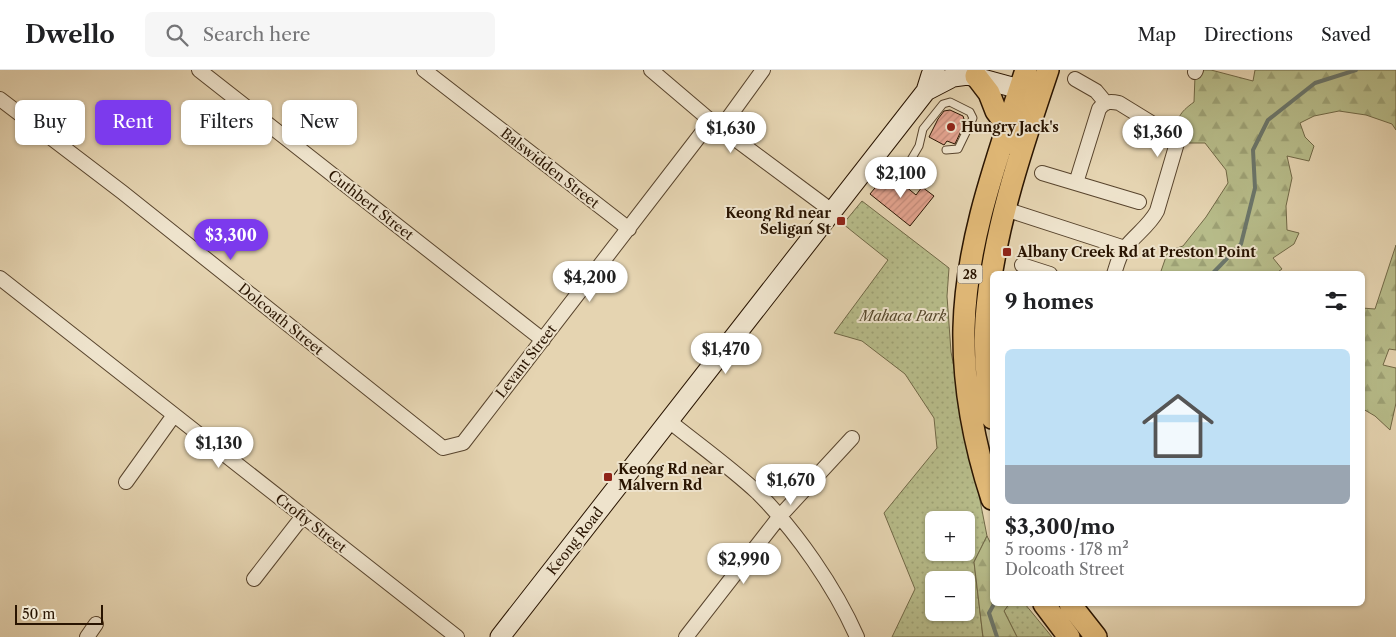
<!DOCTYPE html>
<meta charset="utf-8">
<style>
:root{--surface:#fff;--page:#f6f6f6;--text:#202124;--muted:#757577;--line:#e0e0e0;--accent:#7c3aed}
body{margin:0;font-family:"Libre Caslon Text",serif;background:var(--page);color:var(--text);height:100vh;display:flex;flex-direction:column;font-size:19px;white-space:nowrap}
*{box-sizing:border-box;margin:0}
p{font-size:16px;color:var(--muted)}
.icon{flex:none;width:28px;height:28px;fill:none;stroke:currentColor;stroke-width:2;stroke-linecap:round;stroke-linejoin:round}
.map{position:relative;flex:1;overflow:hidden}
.panel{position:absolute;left:990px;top:201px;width:375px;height:335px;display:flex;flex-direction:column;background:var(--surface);border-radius:8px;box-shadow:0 1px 4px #0004}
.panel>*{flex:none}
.top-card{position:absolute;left:15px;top:30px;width:475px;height:45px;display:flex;gap:10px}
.controls{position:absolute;left:925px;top:441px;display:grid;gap:10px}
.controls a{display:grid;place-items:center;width:50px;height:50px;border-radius:8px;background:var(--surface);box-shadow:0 1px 4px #0004;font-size:25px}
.scale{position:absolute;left:15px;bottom:12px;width:88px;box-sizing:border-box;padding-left:5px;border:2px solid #291401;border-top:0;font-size:14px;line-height:18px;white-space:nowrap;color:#291401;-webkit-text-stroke:4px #eee3cc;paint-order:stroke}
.price{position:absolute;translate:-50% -42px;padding:0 11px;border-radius:18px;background:#fff;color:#222;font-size:16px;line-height:32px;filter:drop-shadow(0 1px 2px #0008)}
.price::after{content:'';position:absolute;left:50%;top:30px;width:15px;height:11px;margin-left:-8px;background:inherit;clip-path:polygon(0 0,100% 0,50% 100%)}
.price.selected{background:var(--accent);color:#fff}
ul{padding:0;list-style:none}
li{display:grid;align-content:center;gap:10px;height:265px;padding:0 15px}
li+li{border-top:1px solid var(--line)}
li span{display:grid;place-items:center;height:155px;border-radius:8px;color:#555}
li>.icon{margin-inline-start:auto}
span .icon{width:90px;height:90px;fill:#fffc;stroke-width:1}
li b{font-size:21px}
h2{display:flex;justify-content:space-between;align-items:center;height:60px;padding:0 15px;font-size:21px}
.chip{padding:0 18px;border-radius:8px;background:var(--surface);box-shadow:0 1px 4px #0004;font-size:18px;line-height:45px}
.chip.selected{background:var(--accent);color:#fff}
header{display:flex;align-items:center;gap:30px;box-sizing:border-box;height:70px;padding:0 25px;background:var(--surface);border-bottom:1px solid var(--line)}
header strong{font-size:24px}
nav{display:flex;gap:28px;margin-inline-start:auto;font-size:18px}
.search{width:350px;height:45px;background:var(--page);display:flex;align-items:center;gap:12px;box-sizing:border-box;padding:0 18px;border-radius:8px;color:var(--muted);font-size:19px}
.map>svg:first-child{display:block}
.green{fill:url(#green-dots);stroke:#706846;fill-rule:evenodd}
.forest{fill:url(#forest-firs);stroke:#706846}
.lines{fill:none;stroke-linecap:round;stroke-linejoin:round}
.stream{stroke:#6b766b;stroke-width:4}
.building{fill:url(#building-hatch);stroke:#291401}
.lane-casing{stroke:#58442d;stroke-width:9}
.street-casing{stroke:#58442d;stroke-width:16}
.secondary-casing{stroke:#291401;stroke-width:21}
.primary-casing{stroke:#291401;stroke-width:24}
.lane{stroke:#eee3cc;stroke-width:7}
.street{stroke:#eee3cc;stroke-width:14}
.secondary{stroke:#eee3cc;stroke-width:19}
.primary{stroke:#e2ba78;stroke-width:21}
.poi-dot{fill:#8f2418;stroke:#eee3cc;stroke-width:2}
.labels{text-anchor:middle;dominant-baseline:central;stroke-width:4;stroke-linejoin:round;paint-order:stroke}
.shield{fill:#eee3cc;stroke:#64523e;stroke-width:1}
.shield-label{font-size:12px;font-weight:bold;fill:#291401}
.poi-label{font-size:14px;font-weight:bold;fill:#291401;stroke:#eee3cc;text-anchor:start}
.street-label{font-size:14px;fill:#291401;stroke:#eee3cc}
.park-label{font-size:14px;font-style:italic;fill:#54462a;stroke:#eee3cc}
</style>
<header>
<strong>Dwello</strong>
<div class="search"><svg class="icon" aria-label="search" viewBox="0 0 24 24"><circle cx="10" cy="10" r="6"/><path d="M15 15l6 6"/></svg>Search here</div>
<nav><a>Map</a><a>Directions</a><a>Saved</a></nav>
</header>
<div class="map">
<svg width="1396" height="567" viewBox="0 0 1396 567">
<defs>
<pattern id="green-dots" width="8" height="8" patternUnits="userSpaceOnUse" patternTransform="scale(1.25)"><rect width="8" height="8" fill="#b7bc8a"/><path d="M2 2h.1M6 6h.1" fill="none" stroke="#9da175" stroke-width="1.8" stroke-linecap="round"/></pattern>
<pattern id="forest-firs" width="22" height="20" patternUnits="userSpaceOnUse" patternTransform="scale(1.25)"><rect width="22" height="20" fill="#b7bc8a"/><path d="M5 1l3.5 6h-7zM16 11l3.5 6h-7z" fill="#9da175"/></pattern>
<pattern id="building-hatch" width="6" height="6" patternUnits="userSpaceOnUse" patternTransform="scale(1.25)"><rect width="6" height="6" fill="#e3a38f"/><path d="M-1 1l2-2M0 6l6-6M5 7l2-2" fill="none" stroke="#c38b7a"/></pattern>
</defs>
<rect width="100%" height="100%" fill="#e5d4b1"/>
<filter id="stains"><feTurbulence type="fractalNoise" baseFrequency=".004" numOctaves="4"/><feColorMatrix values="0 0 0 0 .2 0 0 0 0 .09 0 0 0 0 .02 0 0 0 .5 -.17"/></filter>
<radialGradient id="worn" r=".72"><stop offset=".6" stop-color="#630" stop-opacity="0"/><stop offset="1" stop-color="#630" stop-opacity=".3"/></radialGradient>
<!-- green -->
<path class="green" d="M862 131 949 198 947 226 951 282 987 466 974 492 983 567H892L915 519 884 443 937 378 934 348 905 304 862 271 834 263 888 190 843 154ZM934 450H966V482H934ZM934 510H966V542H934Z
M1009 534H1025L1052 567H1017L1004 541Z"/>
<!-- forest -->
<path class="forest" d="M1200 0H1211L1253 11 1255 0H1396V60L1392 54 1366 45 1339 41 1314 46 1300 53 1305 67 1314 76 1309 91 1287 86 1292 108 1286 136 1287 160 1299 163 1294 174 1273 188 1282 199 1275 204H1160L1168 181 1183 176 1206 147 1228 113 1226 100 1205 73H1189L1178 66C1176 48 1179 43 1194 32L1195 6Z
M1396 175V280L1389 279 1383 295 1396 298V333L1390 360 1375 346 1363 339 1362 238 1375 239Z
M987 466 992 476V534H1009L1004 541 1017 567H983L974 492Z"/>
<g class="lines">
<!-- stream -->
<path class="stream" d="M1212 204 1241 174 1255 118 1253 80 1268 50 1315 13 1356 0
M994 534 989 543 997 567"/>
</g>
<!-- building -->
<path class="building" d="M950 40 963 46 965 52 955 74 947 71 944 75 929 67 938 49 944 41Z
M888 102 916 125 922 117 934 126 910 156 870 124Z"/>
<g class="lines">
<defs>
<path id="lane" d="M909 93 919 76 923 59 943 34 950 32 970 42 973 48 958 79 946 80"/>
<path id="street" d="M199 0 543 270
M424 0 629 159
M651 0 711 51 832 141
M1195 2 1196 0
M1075 9 1096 21 1106 33
M0 29 122 122 443 378 463 373 711 51
M721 58 763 0
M1042 103 1139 132
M1076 113 1099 39C1105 31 1110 31 1119 33L1176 68 1177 73 1157 141C1150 155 1135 165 1125 178 1119 185 1117 195 1114 204
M1005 139 1125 178
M1022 195 1050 204
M0 208 457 567
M669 351C699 375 730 397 758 423 796 461 835 517 857 567
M126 412 174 345
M254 509 303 446
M87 567 96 554
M686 567 780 446 852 368"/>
<path id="secondary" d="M926 21 953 7 968 5 1034 23
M500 567 926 21 931 5 935 0"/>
<path id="primary" d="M976 6 989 23 996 41 1008 57
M992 348C987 316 984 282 986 250 992 165 1021 80 1048 0
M992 429C974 374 963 316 964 258 966 169 999 83 1026 0
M1044 534 1069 567
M1070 534 1096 567"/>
</defs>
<!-- lane casing -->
<use href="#lane" class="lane-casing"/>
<!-- street casing -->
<use href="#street" class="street-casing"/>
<!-- secondary casing -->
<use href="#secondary" class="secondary-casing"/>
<!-- primary casing -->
<use href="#primary" class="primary-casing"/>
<!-- lane -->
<use href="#lane" class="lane"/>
<!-- street -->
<use href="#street" class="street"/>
<!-- secondary -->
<use href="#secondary" class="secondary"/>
<!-- primary -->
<use href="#primary" class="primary"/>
</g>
<!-- markers -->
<g class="poi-dot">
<circle cx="951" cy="57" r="5"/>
<rect x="836" y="146" width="10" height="10" rx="2.5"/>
<rect x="1002" y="177" width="10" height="10" rx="2.5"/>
<rect x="603" y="402" width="10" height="10" rx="2.5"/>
</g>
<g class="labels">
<!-- shield labels -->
<rect class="shield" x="957.5" y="194.5" width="25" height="19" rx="4"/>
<g class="shield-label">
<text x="970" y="204">28</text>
</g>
<!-- poi labels -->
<g class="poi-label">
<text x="961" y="57">Hungry Jack's</text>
<text x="831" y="143" text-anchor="end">Keong Rd near<tspan x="831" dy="16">Seligan St</tspan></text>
<text x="1017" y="182">Albany Creek Rd at Preston Point</text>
<text x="618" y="399">Keong Rd near<tspan x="618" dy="16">Malvern Rd</tspan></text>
</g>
<!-- street labels -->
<g class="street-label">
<text transform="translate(550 98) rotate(38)">Balswidden Street</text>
<text transform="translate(371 135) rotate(38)">Cuthbert Street</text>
<text transform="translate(281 249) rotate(39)">Dolcoath Street</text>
<text transform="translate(526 291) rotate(-52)">Levant Street</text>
<text transform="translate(311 453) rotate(38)">Crofty Street</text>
<text transform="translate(575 471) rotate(-52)">Keong Road</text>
</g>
<!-- park labels -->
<g class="park-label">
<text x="903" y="246">Mahaca Park</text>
</g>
</g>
<rect width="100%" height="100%" filter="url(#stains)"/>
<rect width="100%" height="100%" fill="url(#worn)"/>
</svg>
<div class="controls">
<a>+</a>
<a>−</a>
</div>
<div class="scale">50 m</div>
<b class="price" style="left:731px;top:84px">$1,630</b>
<b class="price" style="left:1158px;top:88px">$1,360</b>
<b class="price" style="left:901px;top:129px">$2,100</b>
<b class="price selected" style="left:231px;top:191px">$3,300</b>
<b class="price" style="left:590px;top:233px">$4,200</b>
<b class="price" style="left:726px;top:305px">$1,470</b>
<b class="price" style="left:219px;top:399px">$1,130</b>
<b class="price" style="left:791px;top:436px">$1,670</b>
<b class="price" style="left:744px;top:515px">$2,990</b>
<div class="top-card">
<a class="chip">Buy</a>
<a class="chip selected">Rent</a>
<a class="chip">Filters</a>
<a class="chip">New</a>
</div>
<section class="panel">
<h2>9 homes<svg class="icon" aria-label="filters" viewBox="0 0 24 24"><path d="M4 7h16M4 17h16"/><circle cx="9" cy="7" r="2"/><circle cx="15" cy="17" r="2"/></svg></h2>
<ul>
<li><span style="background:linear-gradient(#bfe0f5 75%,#9aa5b1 0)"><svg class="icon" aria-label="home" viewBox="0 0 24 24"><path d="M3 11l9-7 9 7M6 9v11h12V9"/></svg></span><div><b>$3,300/mo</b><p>5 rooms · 178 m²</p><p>Dolcoath Street</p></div></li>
</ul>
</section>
</div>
